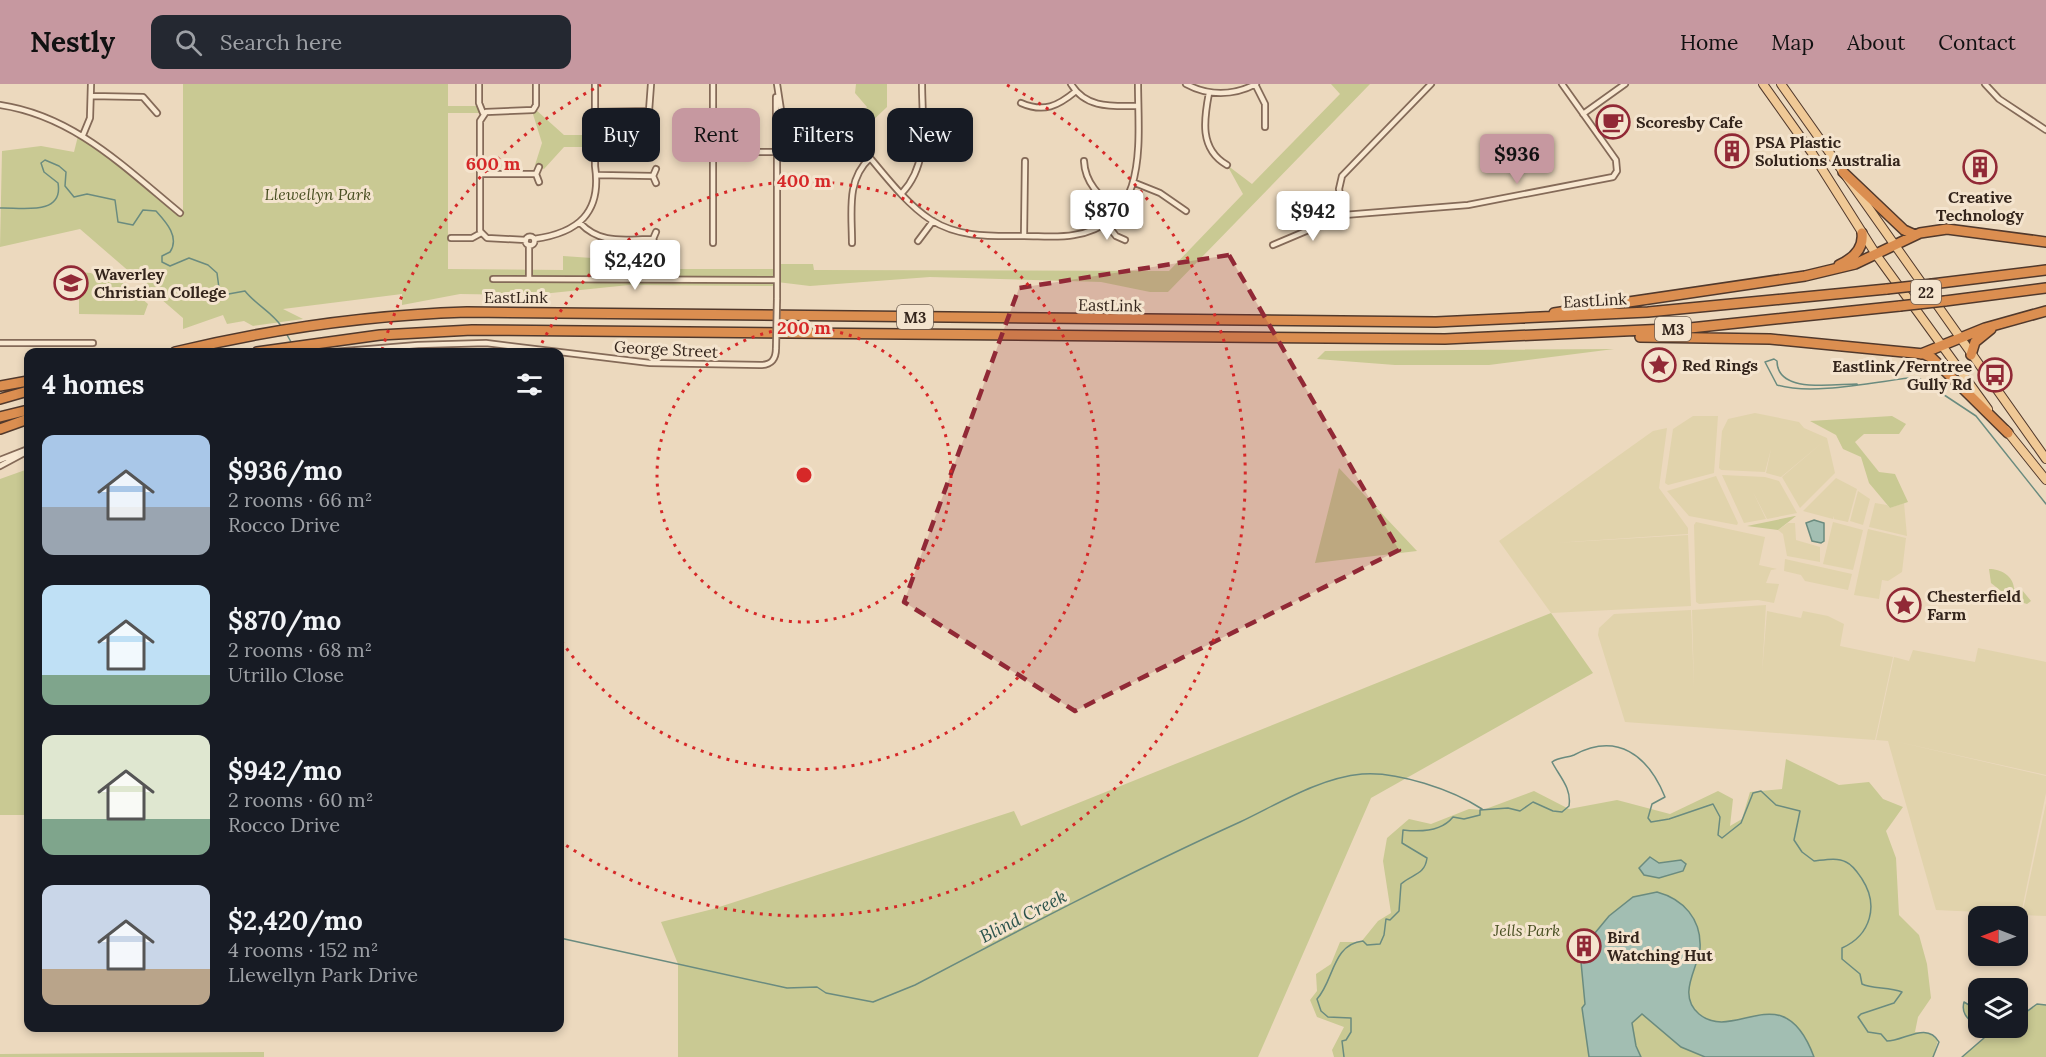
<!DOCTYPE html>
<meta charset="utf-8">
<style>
:root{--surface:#171b24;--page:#242831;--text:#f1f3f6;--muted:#9ea1a6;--accent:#c698a0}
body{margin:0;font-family:Lora,serif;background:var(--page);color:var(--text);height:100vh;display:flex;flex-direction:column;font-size:22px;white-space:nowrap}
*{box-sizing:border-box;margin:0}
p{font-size:20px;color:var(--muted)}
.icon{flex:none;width:33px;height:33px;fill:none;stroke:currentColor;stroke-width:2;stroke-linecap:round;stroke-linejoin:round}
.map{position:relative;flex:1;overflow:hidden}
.drawer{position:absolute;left:24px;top:264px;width:540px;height:684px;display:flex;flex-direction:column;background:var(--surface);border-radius:12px;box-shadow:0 3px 9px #0003}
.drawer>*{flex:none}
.banner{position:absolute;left:582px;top:24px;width:570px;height:54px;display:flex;gap:12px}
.needle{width:39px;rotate:270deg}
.tools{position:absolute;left:1968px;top:822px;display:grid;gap:12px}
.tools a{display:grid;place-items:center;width:60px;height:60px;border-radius:12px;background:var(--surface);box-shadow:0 3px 9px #0003;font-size:30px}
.price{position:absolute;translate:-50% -51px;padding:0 14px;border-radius:6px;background:#fff;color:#222;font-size:20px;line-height:39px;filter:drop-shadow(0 2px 3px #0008)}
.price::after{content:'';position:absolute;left:50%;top:36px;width:18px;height:14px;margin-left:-9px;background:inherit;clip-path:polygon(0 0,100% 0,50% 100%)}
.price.selected{background:var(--accent);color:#111}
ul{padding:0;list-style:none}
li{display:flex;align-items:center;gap:18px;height:150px;padding:0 18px}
li span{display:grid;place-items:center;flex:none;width:168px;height:120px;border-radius:12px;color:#555}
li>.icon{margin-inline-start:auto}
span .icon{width:72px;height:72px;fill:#fffc;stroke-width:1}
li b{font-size:26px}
h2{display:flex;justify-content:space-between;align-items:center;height:72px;padding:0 18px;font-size:26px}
.chip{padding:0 21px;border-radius:12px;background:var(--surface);box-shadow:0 3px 9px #0003;font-size:21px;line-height:54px}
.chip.selected{background:var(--accent);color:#111}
header{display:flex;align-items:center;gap:36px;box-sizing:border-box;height:84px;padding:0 30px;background:var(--accent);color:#111}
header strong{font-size:28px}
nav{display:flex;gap:33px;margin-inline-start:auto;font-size:21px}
.search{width:420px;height:54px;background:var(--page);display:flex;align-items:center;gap:15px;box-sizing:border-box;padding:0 21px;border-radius:12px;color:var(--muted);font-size:22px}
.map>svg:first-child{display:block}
.farmland{fill:#e1d3ac}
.green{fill:#c9c993}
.water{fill:#a2beb2;stroke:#6a8b7f;stroke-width:1.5}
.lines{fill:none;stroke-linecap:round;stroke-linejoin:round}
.stream{stroke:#6a8b7f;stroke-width:1.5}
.minor-casing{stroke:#846a58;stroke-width:8}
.primary-casing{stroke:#51392c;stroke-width:10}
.motorway-casing{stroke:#51392c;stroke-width:12}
.minor{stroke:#f8e8d1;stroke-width:4.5}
.primary{stroke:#f0c996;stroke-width:8}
.motorway{stroke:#db8e50;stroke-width:9}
.minor-bridge-casing{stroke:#846a58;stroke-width:8;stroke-linecap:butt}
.motorway-bridge-casing{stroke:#51392c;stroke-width:12;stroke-linecap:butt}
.minor-bridge{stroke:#f8e8d1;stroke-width:4.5}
.motorway-bridge{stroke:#db8e50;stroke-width:9}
.marked{fill:#912936;fill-opacity:0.2;stroke:#912936;stroke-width:4.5;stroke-dasharray:12 8;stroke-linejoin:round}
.ring{fill:none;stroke:#d62828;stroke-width:3;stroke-dasharray:3 6}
.labels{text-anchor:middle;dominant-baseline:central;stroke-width:6;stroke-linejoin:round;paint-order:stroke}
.shield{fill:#f4e4ce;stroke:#6e5e51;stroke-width:1.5}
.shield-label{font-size:15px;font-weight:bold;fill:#34251c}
.poi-label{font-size:16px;font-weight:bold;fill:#34251c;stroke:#f4e4ce;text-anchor:start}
.park-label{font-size:16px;font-style:italic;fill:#4a5023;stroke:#f4e4ce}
.street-label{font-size:16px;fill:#34251c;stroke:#f4e4ce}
.water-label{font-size:18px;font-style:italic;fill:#2b534c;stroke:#f4e4ce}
.centre{fill:#d62828;stroke:#f4e4ce;stroke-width:3}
.ring-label{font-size:18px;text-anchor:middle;font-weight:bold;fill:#d62828;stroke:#f4e4ce;stroke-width:6;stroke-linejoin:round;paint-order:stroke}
</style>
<header>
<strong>Nestly</strong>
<div class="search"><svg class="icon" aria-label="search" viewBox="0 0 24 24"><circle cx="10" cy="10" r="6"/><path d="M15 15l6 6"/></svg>Search here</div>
<nav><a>Home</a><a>Map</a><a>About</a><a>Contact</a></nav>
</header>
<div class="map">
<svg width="2046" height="973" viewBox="0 0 2046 973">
<rect width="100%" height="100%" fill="#ecd9be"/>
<!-- farmland -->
<path class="farmland" d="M1755 329 1799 338 1804 344 1827 354 1835 389 1800 424 1782 393 1823 358 1781 393 1766 389 1771 365 1765 388 1721 386 1719 384 1722 347 1728 335Z
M1693 332H1718L1714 389 1668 401 1665 399 1673 345Z
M1667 344 1659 404 1688 444V450L1554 459 1688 451 1691 522 1551 529 1499 457 1653 347Z
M1722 391 1765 393 1779 397 1797 429 1767 435 1753 408 1766 435 1744 439Z
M1716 392 1738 439 1737 441 1689 432 1667 407Z
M1836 394 1857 405 1848 438 1834 435V432L1833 435 1803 427Z
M1858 407 1870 415 1863 441 1850 437Z
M1875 419 1887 421 1890 424 1904 419 1907 452 1869 443Z
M1696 438 1765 453 1759 481 1777 485 1771 486 1766 499 1779 500 1774 519 1758 516 1699 520 1696 518 1694 441Z
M1833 438 1863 446 1853 486 1823 480Z
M1788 439H1795L1796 456 1820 463V478L1787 472 1783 450 1778 446Z
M1868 445 1906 454 1902 488 1888 497 1882 496 1879 515 1854 511Z
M1785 475 1852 490 1848 506 1805 497 1801 491 1784 487Z
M1766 521 1762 589 1767 527 1801 534 1803 527 1828 532 1844 540 1840 562 1893 573 1875 656 1625 638 1598 551 1599 544 1614 530 1691 526 1694 604 1692 526Z
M1978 564 2046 578V691L1894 657 2046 692V709L2021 830 1936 826 1888 657 1876 656 1894 573 1909 577 1913 566 1975 578Z
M2046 719V832L2022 831Z"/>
<!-- green -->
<path class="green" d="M183 0H448V22H480L483 29H448V185L563 186V172L592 174 593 185H777V180H813L814 186 1169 187 1243 110 1227 81 1252 100 1340 10 1331 0H1370L1168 208H1150L1101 198 930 193 810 202 777 198V202L629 201 532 211 460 210 402 221V210L283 225 303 235 253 242 244 237 227 240 223 231 183 245V234L80 145 0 163 2 67 41 62 74 68 79 48 183 130Z
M856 0H887V23L853 55 850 52 867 23 855 9Z
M535 25 564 51H595V63H564L544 85 535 81 542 59 532 27Z
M79 188 91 189 99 195H119L148 220 144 231 79 230Z
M1614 265 1489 281H1395L1317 275 1325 267Z
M1892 332 1906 340 1899 350H1864L1855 358 1879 388 1895 390 1908 418 1890 424 1869 399 1861 373 1843 365 1836 351 1810 337Z
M1339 384 1417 467 1315 479Z
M28 385V731H0V395Z
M1796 432 1778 446 1747 442 1795 432Z
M1989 485C2001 485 2013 492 2014 504L2022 506 2031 517 2027 520 2011 515 1991 499Z
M1551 529 1593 589 1371 714 1258 973H678V880L661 838 713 825 1014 727 1021 742Z
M1786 675 1839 701 1869 698 1883 715 1903 723 1886 747 1896 774 1899 831 1919 851 1927 880 1931 914 1918 933 1915 948 1928 949 1938 956 1933 973H1334L1332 966 1344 943 1317 933 1310 916 1317 907 1316 890 1331 880 1340 858H1361L1378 837 1391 829 1383 777 1387 754 1409 735 1431 740 1469 725 1483 726 1534 707 1569 725 1617 716 1670 730 1718 707 1733 715 1730 742 1742 735 1750 708 1782 705Z
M1978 916V944H2018V934L2037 920 2046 921V973H1962L1984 954C1980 939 1959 937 1964 918L1969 921Z
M264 968V973H0V970Z"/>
<!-- water -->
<path class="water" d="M1814 436 1824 439V457L1821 459 1812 457 1806 439Z
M1650 773 1659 779 1681 776 1686 780 1683 787 1659 794 1644 791 1639 784Z
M1657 808C1683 815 1702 835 1700 865 1697 886 1677 911 1699 930 1735 960 1783 889 1814 973H1705L1681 963 1642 930 1632 939 1636 962 1641 973H1589L1582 924 1585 920 1581 878 1590 855 1609 832 1633 813Z"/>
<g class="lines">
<!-- stream -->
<path class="stream" d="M0 124C19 123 64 133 58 99L44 88 41 79 45 76 59 82 66 88 65 102 74 113 87 110 115 116 118 138 133 141 143 126 156 127C166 138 180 153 170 168L162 172V178L170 182 189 174 208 181 217 189 219 204 223 211 245 207C256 221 272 228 282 243
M286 249 291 258
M1857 300C1833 300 1777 310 1777 277L1774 275 1765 278 1777 301C1814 312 1878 297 1917 293L1976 332 2046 420
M560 854 787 904 817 903 826 909 873 918 915 901C1023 844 1130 788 1240 738 1278 720 1319 694 1362 690 1397 687 1453 706 1482 725
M2018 934 2037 920 2046 921
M1344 973 1342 957 1346 956 1351 948V934L1328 933 1321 927 1317 915C1334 897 1332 860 1363 857L1367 861 1380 860 1384 851 1386 835 1390 836 1399 827 1401 800C1412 790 1425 791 1427 774L1402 759 1403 746C1420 748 1442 747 1453 733L1464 735 1480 731V726L1508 724 1520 727 1533 718 1553 727 1562 728 1569 722C1572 704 1559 692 1552 678 1559 673 1567 674 1574 671 1617 648 1648 671 1665 713L1652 720 1648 734 1651 738 1669 735 1713 720 1720 733 1718 751 1722 754 1741 739 1753 709 1761 707 1776 721 1800 727 1794 756 1802 768 1814 777C1824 776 1837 773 1846 778 1853 781 1858 789 1862 795 1879 821 1871 851 1842 864V875L1860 890 1862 900C1872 905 1889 903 1902 908L1894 919 1861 930 1858 933 1868 948 1881 950 1887 957C1904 957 1927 937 1939 958L1933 973
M1962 973 1984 954C1980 939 1959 936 1964 918L1969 921 1978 916"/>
<defs>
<path id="minor" d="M479 0V19L483 29
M1071 0C1086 25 1113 22 1138 22
M1186 0C1208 12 1233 12 1256 0
M1255 0 1265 20V43
M1985 0 1999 15 2046 46
M1209 9C1204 35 1199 65 1227 81
M91 12 143 13 157 29
M1021 19C1044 29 1058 22 1076 7
M0 21C74 32 124 83 180 129
M595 28 649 27 651 0
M777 28H818L833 34C866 62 895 113 931 136 960 154 991 152 1024 152 1040 152 1058 154 1074 151 1150 139 1138 56 1138 0
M1583 30 1625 0
M776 47V13
M83 51 90 34 91 0
M714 68H777
M922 70 962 71
M1084 77C1085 100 1101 113 1117 127
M539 83 536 90 539 98
M480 90H536
M598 91 653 92
M656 99 653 92 656 85
M1135 99 1160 109 1186 127
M902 109C930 79 922 38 922 0
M1344 131 1339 105 1342 92 1431 0
M1105 138 1116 152 1125 156
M580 139C601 161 624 155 653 155
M1024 152 1025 77
M525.5 157a4.5 4.5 0 1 1 9 0a4.5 4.5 0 1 1-9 0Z
M451 154H472L481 149
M534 155C578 149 602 129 595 82V0
M526 156 487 154 480 147V37L486 28 533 26 536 21V0
M918 157 933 137
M713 159V0
M852 159C852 128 846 96 870 74
M529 161V195
M1273 161 1344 131 1468 121 1613 93 1617 87 1616 76 1562 0
M656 162 653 155 656 148
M493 195 777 196
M777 215V52L781 26 777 0
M0 259H93
M333 268 418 261 486 259 650 279 760 281C772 281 776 275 776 264
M0 376 28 365
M0 382 28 367"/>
<path id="primary" d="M1763 0 1812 69 1877 172 1988 325
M1781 0 2046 375
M2006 346 2046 396"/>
<path id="motorway" d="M1843 88 1904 146 1915 151
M1839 181C1852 175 1864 165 1862 149
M1932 200 2046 186
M1945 217 2046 204
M1554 229 1805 192 1855 180 1920 149 1947 145 2046 158
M1640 253 1770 255 1924 270 1932 274 2008 349
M175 268C271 245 368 231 467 228L1436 238 1648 228 1887 205
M257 268 380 251 472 246 1445 255 1690 244 1900 222
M1921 270 1985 244 2046 227
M1971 271 1975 258 1991 245
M0 302 28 297
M0 315 28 307
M0 333 28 326
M0 345 28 335"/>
</defs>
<!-- minor casing -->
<use href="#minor" class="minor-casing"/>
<!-- primary casing -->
<use href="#primary" class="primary-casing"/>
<!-- motorway casing -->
<use href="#motorway" class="motorway-casing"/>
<!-- minor -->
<use href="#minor" class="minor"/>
<!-- primary -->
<use href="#primary" class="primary"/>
<!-- motorway -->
<use href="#motorway" class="motorway"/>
<defs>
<path id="minor-bridge" d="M776 264 777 215"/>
<path id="motorway-bridge" d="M1887 205 1932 200
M1900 222 1945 217"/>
</defs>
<!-- minor-bridge casing -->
<use href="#minor-bridge" class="minor-bridge-casing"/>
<!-- motorway-bridge casing -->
<use href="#motorway-bridge" class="motorway-bridge-casing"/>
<!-- minor-bridge -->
<use href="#minor-bridge" class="minor-bridge"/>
<!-- motorway-bridge -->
<use href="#motorway-bridge" class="motorway-bridge"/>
</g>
<!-- marked area -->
<path class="marked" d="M1229 171 1399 466 1075 627 904 518 1019 204Z"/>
<!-- distance rings -->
<g class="ring">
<circle cx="804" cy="391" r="147"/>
<path d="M538 267A294 294 0 1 1 560 555"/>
<path d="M382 266A440 440 0 0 1 601 1M1007 1A440 440 0 1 1 561 758"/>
</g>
<!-- icons -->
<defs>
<symbol id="cafe-ring" viewBox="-11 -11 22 22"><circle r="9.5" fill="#f4e4ce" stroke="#912936" stroke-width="1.5"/><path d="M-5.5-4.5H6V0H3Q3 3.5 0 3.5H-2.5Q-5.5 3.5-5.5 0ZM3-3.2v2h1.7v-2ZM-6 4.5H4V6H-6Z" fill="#912936"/></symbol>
<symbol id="building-ring" viewBox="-11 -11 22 22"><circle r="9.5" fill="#f4e4ce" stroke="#912936" stroke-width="1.5"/><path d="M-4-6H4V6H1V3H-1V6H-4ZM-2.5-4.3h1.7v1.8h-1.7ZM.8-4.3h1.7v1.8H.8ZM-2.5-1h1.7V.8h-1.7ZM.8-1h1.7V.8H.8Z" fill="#912936"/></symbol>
<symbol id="school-ring" viewBox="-11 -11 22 22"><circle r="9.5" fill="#f4e4ce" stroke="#912936" stroke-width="1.5"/><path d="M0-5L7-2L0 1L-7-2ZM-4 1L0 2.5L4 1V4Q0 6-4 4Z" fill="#912936"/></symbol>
<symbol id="sight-ring" viewBox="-11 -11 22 22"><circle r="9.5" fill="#f4e4ce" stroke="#912936" stroke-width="1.5"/><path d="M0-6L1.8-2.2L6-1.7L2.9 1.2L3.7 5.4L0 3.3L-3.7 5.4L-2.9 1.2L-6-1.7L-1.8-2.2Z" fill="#912936"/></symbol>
<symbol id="bus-ring" viewBox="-11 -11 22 22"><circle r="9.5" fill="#f4e4ce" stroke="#912936" stroke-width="1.5"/><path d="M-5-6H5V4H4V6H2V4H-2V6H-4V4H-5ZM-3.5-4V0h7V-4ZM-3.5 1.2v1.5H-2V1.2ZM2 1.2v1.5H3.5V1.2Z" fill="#912936"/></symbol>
</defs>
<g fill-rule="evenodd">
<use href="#cafe-ring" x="1594" y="19" width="38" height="38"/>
<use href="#building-ring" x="1713" y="48" width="38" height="38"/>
<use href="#building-ring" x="1961" y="64" width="38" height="38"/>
<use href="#school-ring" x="52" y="180" width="38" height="38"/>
<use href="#sight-ring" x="1640" y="262" width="38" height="38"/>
<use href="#bus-ring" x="1976" y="272" width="38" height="38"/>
<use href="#sight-ring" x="1885" y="502" width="38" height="38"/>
<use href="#building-ring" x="1565" y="843" width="38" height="38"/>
</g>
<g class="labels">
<!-- shield labels -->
<g class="shield">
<rect x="1911" y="196" width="30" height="24" rx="4.5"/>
<rect x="897" y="221" width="36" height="24" rx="4.5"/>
<rect x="1655" y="233" width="36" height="24" rx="4.5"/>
</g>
<g class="shield-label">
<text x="1926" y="208">22</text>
<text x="915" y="233">M3</text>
<text x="1673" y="245">M3</text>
</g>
<!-- poi labels -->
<g class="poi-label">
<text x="1636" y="38">Scoresby Cafe</text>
<text x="1755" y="58">PSA Plastic<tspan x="1755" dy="18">Solutions Australia</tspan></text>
<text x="1980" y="113" text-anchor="middle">Creative<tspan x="1980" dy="18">Technology</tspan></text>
<text x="94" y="190">Waverley<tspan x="94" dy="18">Christian College</tspan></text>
<text x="1682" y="281">Red Rings</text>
<text x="1972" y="282" text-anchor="end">Eastlink/Ferntree<tspan x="1972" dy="18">Gully Rd</tspan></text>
<text x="1927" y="512">Chesterfield<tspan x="1927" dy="18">Farm</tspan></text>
<text x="1607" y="853">Bird<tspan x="1607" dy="18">Watching Hut</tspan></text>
</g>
<!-- park labels -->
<g class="park-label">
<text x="318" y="110">Llewellyn Park</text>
<text x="1527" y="846">Jells Park</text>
</g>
<!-- street labels -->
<g class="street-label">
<text x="516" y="213">EastLink</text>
<text transform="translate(1595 216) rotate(-3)">EastLink</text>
<text transform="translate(1110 221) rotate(1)">EastLink</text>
<text transform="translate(666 265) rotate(3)">George Street</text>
</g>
<!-- water labels -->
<g class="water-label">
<text transform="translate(1023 832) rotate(-27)">Blind Creek</text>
</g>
</g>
<circle cx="804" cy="391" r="9" class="centre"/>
<g class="ring-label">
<text x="493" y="86">600 m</text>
<text x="804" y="103">400 m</text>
<text x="804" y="250">200 m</text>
</g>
</svg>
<div class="tools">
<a><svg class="needle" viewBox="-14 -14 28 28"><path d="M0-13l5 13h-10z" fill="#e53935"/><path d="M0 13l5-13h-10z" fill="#9ea1a6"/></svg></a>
<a><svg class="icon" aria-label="layers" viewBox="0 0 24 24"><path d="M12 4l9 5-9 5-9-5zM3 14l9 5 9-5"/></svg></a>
</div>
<b class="price selected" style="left:1517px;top:101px">$936</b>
<b class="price" style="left:1107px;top:157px">$870</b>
<b class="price" style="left:1313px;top:158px">$942</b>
<b class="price" style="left:635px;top:207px">$2,420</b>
<div class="banner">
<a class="chip">Buy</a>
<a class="chip selected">Rent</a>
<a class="chip">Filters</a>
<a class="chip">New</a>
</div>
<section class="drawer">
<h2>4 homes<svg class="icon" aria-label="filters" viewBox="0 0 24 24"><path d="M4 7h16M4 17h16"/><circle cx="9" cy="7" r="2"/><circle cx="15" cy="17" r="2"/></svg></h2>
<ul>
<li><span style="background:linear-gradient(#a9c7e8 60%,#9aa5b1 0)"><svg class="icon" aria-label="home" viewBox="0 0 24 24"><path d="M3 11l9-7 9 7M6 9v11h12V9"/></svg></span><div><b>$936/mo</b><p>2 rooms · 66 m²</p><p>Rocco Drive</p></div></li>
<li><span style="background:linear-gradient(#bfe0f5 75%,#7fa58c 0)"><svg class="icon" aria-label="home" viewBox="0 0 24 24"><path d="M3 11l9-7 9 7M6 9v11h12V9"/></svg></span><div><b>$870/mo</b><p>2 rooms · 68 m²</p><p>Utrillo Close</p></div></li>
<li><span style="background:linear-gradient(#dfe7d0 70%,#7fa58c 0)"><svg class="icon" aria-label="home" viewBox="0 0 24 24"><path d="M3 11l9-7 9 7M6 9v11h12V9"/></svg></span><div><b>$942/mo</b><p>2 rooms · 60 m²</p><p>Rocco Drive</p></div></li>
<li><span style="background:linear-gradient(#c9d6e8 70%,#b9a48a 0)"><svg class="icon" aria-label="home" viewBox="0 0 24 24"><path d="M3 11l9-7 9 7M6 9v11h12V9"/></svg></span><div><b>$2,420/mo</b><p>4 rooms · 152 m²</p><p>Llewellyn Park Drive</p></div></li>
</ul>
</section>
</div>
